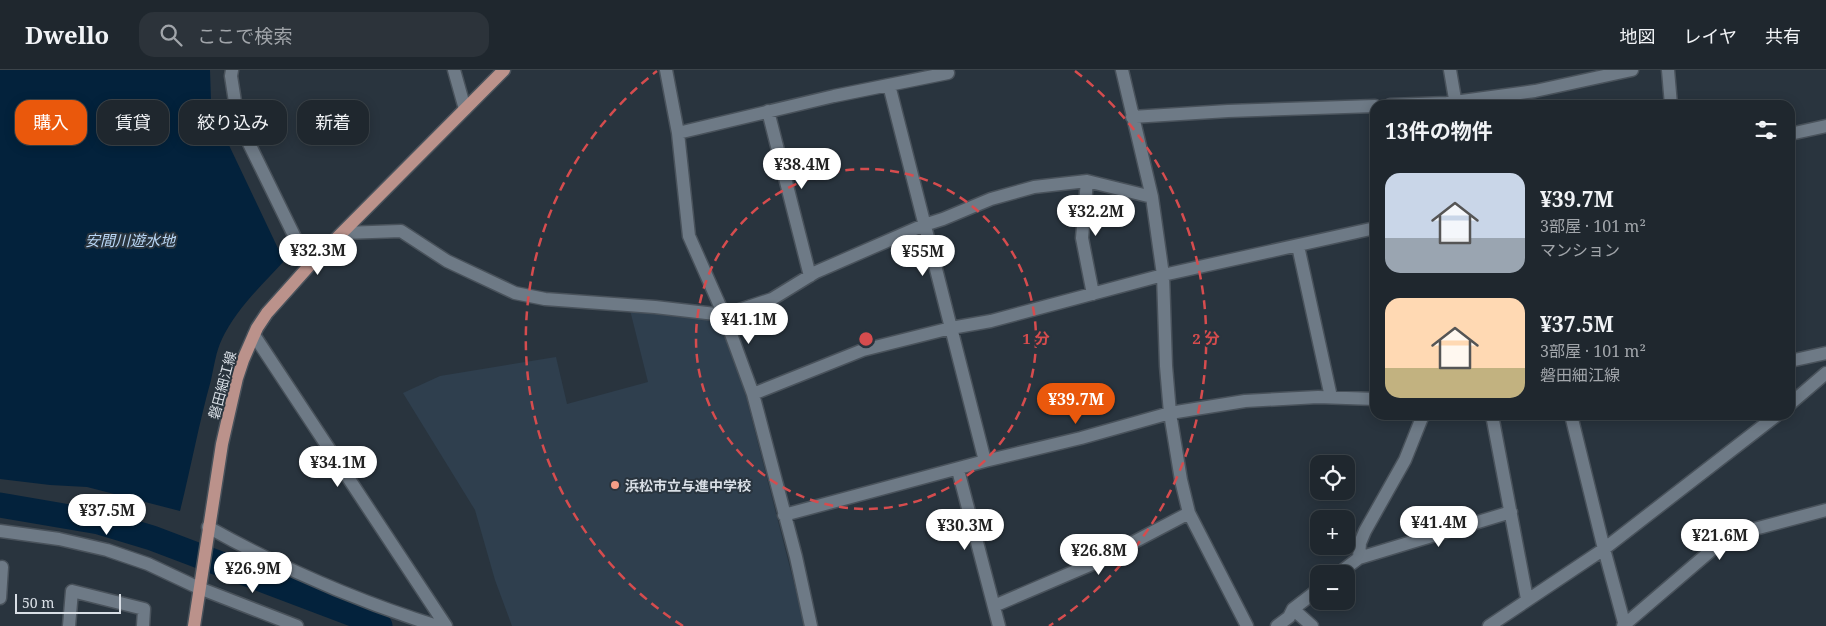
<!DOCTYPE html>
<html lang="ja">
<meta charset="utf-8">
<style>
:root{--surface:#1f272e;--page:#2c333a;--text:#f1f3f6;--muted:#a1a5aa;--line:#3c444a;--accent:#ea580c}
body{margin:0;font-family:"Noto Serif","Noto Sans JP",serif;background:var(--page);color:var(--text);height:100vh;display:flex;flex-direction:column;font-size:19px;white-space:nowrap}
*{box-sizing:border-box;margin:0}
p{font-size:16px;color:var(--muted)}
.icon{flex:none;width:28px;height:28px;fill:none;stroke:currentColor;stroke-width:2;stroke-linecap:round;stroke-linejoin:round}
.map{position:relative;flex:1;overflow:hidden}
.side{position:absolute;left:1370px;top:30px;width:425px;height:320px;display:flex;flex-direction:column;background:var(--surface);border-radius:15px;box-shadow:0 2px 12px #0003,0 0 0 1px var(--line)}
.side>*{flex:none}
.guide{position:absolute;left:15px;top:30px;width:475px;height:45px;display:flex;gap:10px}
.controls{position:absolute;left:1310px;top:385px;display:grid;gap:10px}
.controls a{display:grid;place-items:center;width:45px;height:45px;border-radius:10px;background:var(--surface);box-shadow:0 2px 12px #0003,0 0 0 1px var(--line);font-size:25px}
.scale{position:absolute;left:15px;bottom:12px;width:106px;box-sizing:border-box;padding-left:5px;border:2px solid #d8dee5;border-top:0;font-size:14px;line-height:18px;white-space:nowrap;color:#d8dee5;-webkit-text-stroke:4px #29343e;paint-order:stroke}
.price{position:absolute;translate:-50% -42px;padding:0 11px;border-radius:18px;background:#fff;color:#222;font-size:16px;line-height:32px;filter:drop-shadow(0 1px 2px #0008)}
.price::after{content:'';position:absolute;left:50%;top:30px;width:15px;height:11px;margin-left:-8px;background:inherit;clip-path:polygon(0 0,100% 0,50% 100%)}
.price.on{background:var(--accent);color:#fff}
ul{padding:0;list-style:none}
li{display:flex;align-items:center;gap:15px;height:125px;padding:0 15px}
li span{display:grid;place-items:center;flex:none;width:140px;height:100px;border-radius:15px;color:#555}
li>.icon{margin-inline-start:auto}
span .icon{width:60px;height:60px;fill:#fffc;stroke-width:1}
li b{font-size:21px}
h2{display:flex;justify-content:space-between;align-items:center;height:60px;padding:0 15px;font-size:21px}
.chip{padding:0 18px;border-radius:15px;background:var(--surface);box-shadow:0 2px 12px #0003,0 0 0 1px var(--line);font-size:18px;line-height:45px}
.chip.on{background:var(--accent);color:#fff}
header{display:flex;align-items:center;gap:30px;box-sizing:border-box;height:70px;padding:0 25px;background:var(--surface);border-bottom:1px solid var(--line)}
header strong{font-size:24px}
nav{display:flex;gap:28px;margin-inline-start:auto;font-size:18px}
.search{width:350px;height:45px;background:var(--page);display:flex;align-items:center;gap:12px;box-sizing:border-box;padding:0 18px;border-radius:15px;color:var(--muted);font-size:19px}
.map>svg:first-child{display:block}
.built{fill:#2f3f4e}
.water{fill:#03223c}
.lines{fill:none;stroke-linecap:round;stroke-linejoin:round}
.river{stroke:#03223c;stroke-width:25}
.minor-casing{stroke:#49525b;stroke-width:15}
.major-casing{stroke:#49525b;stroke-width:15}
.minor{stroke:#6e7a86;stroke-width:12}
.major{stroke:#bb928b;stroke-width:12}
.ring{fill:none;stroke:#d64c4e;stroke-width:2.5;stroke-dasharray:9 6}
.poi-dot{fill:#f49e87;stroke:#29343e;stroke-width:2}
.labels{text-anchor:middle;dominant-baseline:central;stroke-width:4;stroke-linejoin:round;paint-order:stroke}
.street-label{font-size:14px;fill:#d8dee5;stroke:#29343e}
.poi-label{font-size:14px;font-weight:bold;fill:#d8dee5;stroke:#29343e;text-anchor:start}
.water-label{font-size:15px;font-style:italic;fill:#b8d6f5;stroke:#29343e}
.centre{fill:#d64c4e;stroke:#29343e;stroke-width:2.5}
.ring-label{font-size:15px;text-anchor:middle;font-weight:bold;fill:#d64c4e;stroke:#29343e;stroke-width:4;stroke-linejoin:round;paint-order:stroke}
</style>
<header>
<strong>Dwello</strong>
<div class="search"><svg class="icon" aria-label="search" viewBox="0 0 24 24"><circle cx="10" cy="10" r="6"/><path d="M15 15l6 6"/></svg>ここで検索</div>
<nav><a>地図</a><a>レイヤ</a><a>共有</a></nav>
</header>
<div class="map">
<svg width="1826" height="556" viewBox="0 0 1826 556">
<rect width="100%" height="100%" fill="#29343e"/>
<!-- built -->
<path class="built" d="M630 240 726 249 805 556H512L495 510 475 440 403 323 440 306 556 287 567 334 648 312Z"/>
<!-- water -->
<path class="water" d="M0 0H210L211 31 217 50 284 191C262 215 236 239 222 269 216 281 214 297 211 310 199 353 191 397 180 441L87 417 50 415 0 409Z"/>
<g class="lines">
<!-- river -->
<path class="river" d="M0 435 99 452 152 468 366 549 380 556"/>
<defs>
<path id="minor" d="M232 0 231 6 238 51 309 196
M454 0 465 39
M666 0 678 63 689 166 724 245 753 324 796 487 811 556
M1122 0 1152 127 1163 205 1166 296 1170 343 1181 410 1189 443 1247 556
M1450 0 1456 35
M1668 0 1671 35
M889 15 985 391
M1390 35 1447 33 1535 21 1632 0
M768 41 810 206
M1132 47 1228 41 1375 36
M678 63 834 26 948 3
M1790 64 1826 56
M1087 111 1082 168 1093 224
M343 163 401 161 447 191 515 223 545 229 655 237 724 245 772 229 816 202 924 155 943 149 991 129 1034 117 1087 111 1152 127
M1298 176 1331 327
M254 265 446 556
M1790 291 1826 283
M753 324 863 280 951 258 991 251 1163 205 1375 158
M1790 334 1826 303
M1492 345 1527 529
M1571 345 1604 479 1625 556
M958 400 999 556
M784 445 985 391 1081 368 1170 343 1245 331 1318 327 1375 329
M208 457C281 498 357 531 437 556
M0 461 59 469 107 480 148 494 199 518 297 556
M1359 488 1511 442
M1338 504 1359 488 1360 473 1365 461 1405 390 1423 345
M0 528 2 497
M994 536 1092 494 1189 443
M1293 539 1312 556
M69 556 72 521 144 539 143 556
M1277 556 1289 547 1293 539 1319 519
M1489 556 1604 479 1777 345
M1623 556 1728 466 1826 440"/>
<path id="major" d="M194 556 222 374 237 308 243 290 257 258 267 243 309 196 504 0"/>
</defs>
<!-- minor casing -->
<use href="#minor" class="minor-casing"/>
<!-- major casing -->
<use href="#major" class="major-casing"/>
<!-- minor -->
<use href="#minor" class="minor"/>
<!-- major -->
<use href="#major" class="major"/>
</g>
<!-- distance rings -->
<g class="ring">
<circle cx="866" cy="269" r="170"/>
<path d="M683 556A340 340 0 0 1 657 1M1075 1A340 340 0 0 1 1049 556"/>
</g>
<!-- markers -->
<circle class="poi-dot" cx="615" cy="415" r="5"/>
<g class="labels">
<!-- street labels -->
<g class="street-label">
<text transform="translate(222 315) rotate(-75)">磐田細江線</text>
</g>
<!-- poi labels -->
<g class="poi-label">
<text x="625" y="415">浜松市立与進中学校</text>
</g>
<!-- water labels -->
<g class="water-label">
<text x="130" y="170">安間川遊水地</text>
</g>
</g>
<circle cx="866" cy="269" r="8" class="centre"/>
<g class="ring-label">
<text x="1036" y="274">1 分</text>
<text x="1206" y="274">2 分</text>
</g>
</svg>
<div class="controls">
<a><svg class="icon" aria-label="locate" viewBox="0 0 24 24"><circle cx="12" cy="12" r="6"/><path d="M12 2v4M12 18v4M2 12h4M18 12h4"/></svg></a>
<a>+</a>
<a>−</a>
</div>
<div class="scale">50 m</div>
<b class="price" style="left:802px;top:120px">¥38.4M</b>
<b class="price" style="left:1096px;top:167px">¥32.2M</b>
<b class="price" style="left:318px;top:206px">¥32.3M</b>
<b class="price" style="left:923px;top:207px">¥55M</b>
<b class="price" style="left:749px;top:275px">¥41.1M</b>
<b class="price on" style="left:1076px;top:355px">¥39.7M</b>
<b class="price" style="left:338px;top:418px">¥34.1M</b>
<b class="price" style="left:107px;top:466px">¥37.5M</b>
<b class="price" style="left:1439px;top:478px">¥41.4M</b>
<b class="price" style="left:965px;top:481px">¥30.3M</b>
<b class="price" style="left:1720px;top:491px">¥21.6M</b>
<b class="price" style="left:1099px;top:506px">¥26.8M</b>
<b class="price" style="left:253px;top:524px">¥26.9M</b>
<div class="guide">
<a class="chip on">購入</a>
<a class="chip">賃貸</a>
<a class="chip">絞り込み</a>
<a class="chip">新着</a>
</div>
<section class="side">
<h2>13件の物件<svg class="icon" aria-label="filters" viewBox="0 0 24 24"><path d="M4 7h16M4 17h16"/><circle cx="9" cy="7" r="2"/><circle cx="15" cy="17" r="2"/></svg></h2>
<ul>
<li><span style="background:linear-gradient(#c9d6e8 65%,#9aa5b1 0)"><svg class="icon" aria-label="home" viewBox="0 0 24 24"><path d="M3 11l9-7 9 7M6 9v11h12V9"/></svg></span><div><b>¥39.7M</b><p>3部屋 · 101 m²</p><p>マンション</p></div></li>
<li><span style="background:linear-gradient(#ffd9b3 70%,#c2b280 0)"><svg class="icon" aria-label="home" viewBox="0 0 24 24"><path d="M3 11l9-7 9 7M6 9v11h12V9"/></svg></span><div><b>¥37.5M</b><p>3部屋 · 101 m²</p><p>磐田細江線</p></div></li>
</ul>
</section>
</div>
